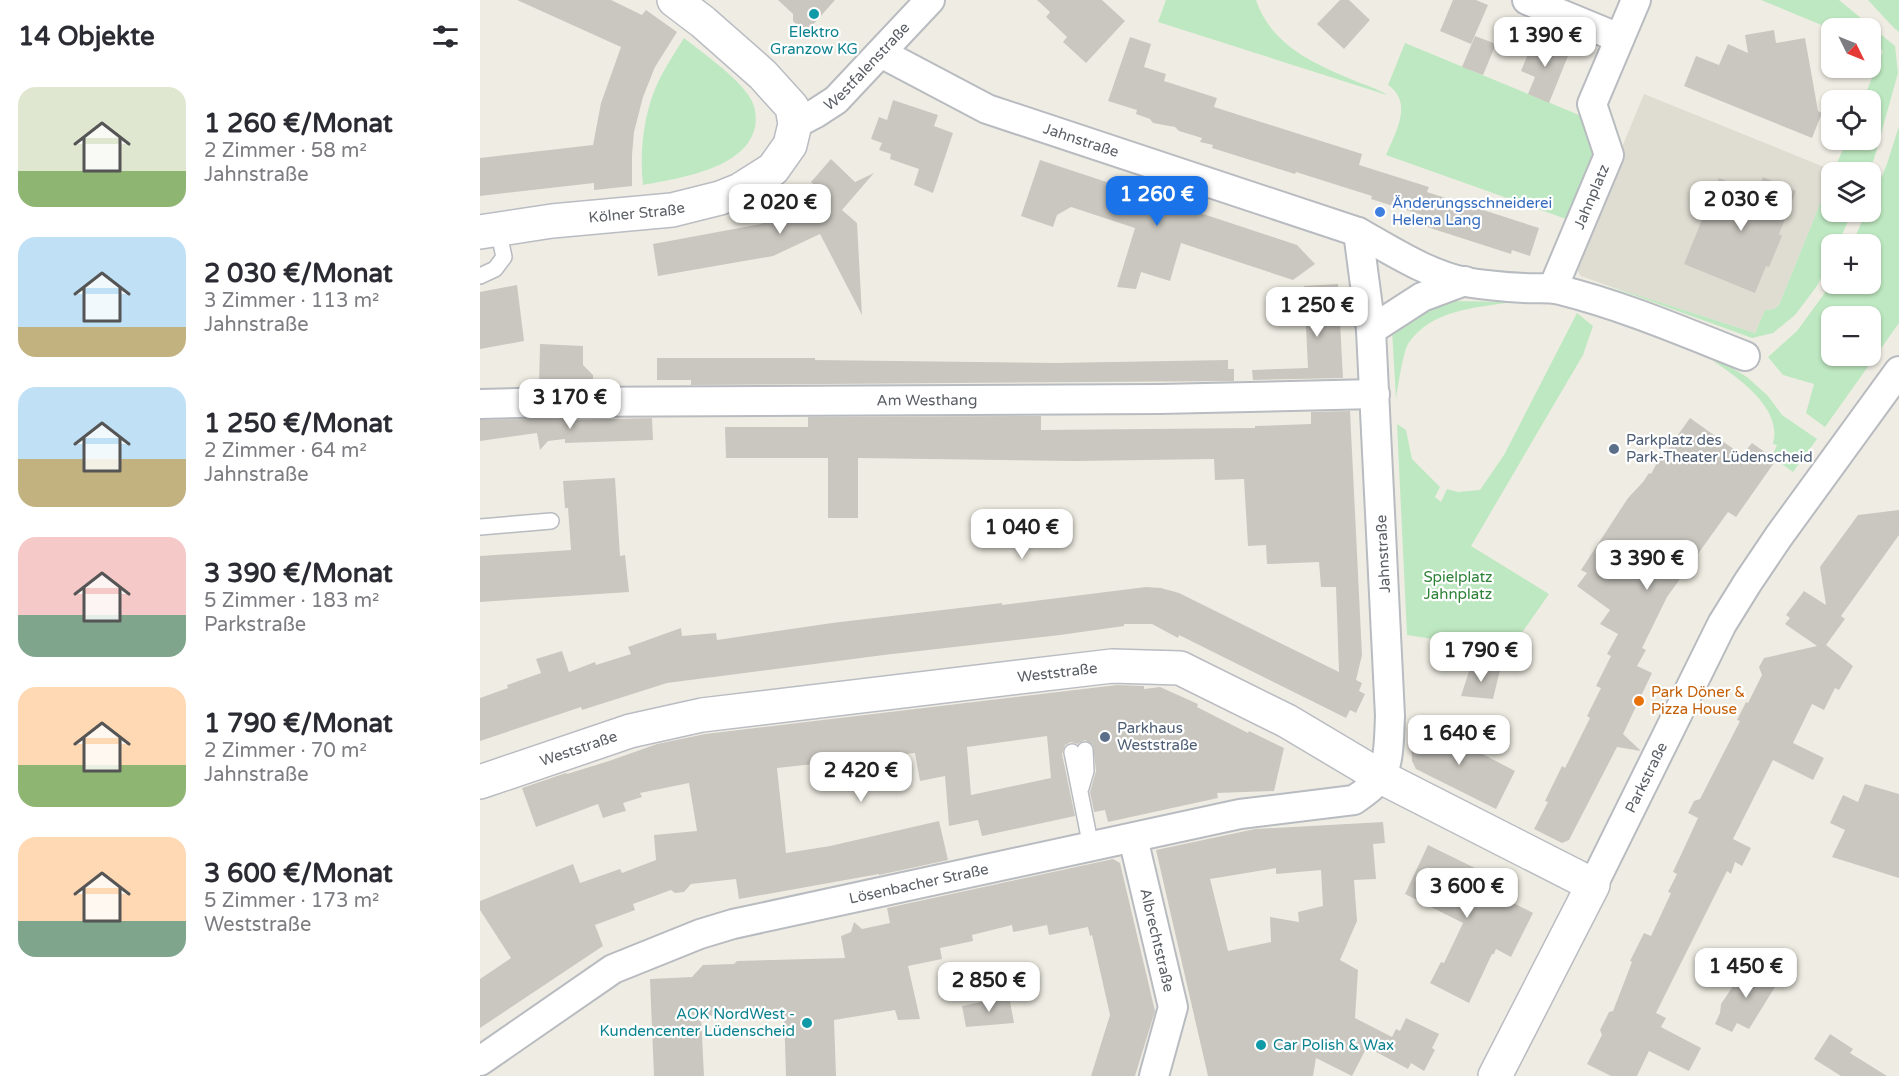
<!DOCTYPE html>
<html lang="de">
<meta charset="utf-8">
<style>
:root{--surface:#fff;--page:#f7f7f7;--text:#2b2b33;--muted:#7c7c81;--accent:#1a73e8}
body{margin:0;font-family:"Varela Round",sans-serif;background:var(--page);color:var(--text);height:100vh;display:flex;flex-direction:column;font-size:22px;white-space:nowrap}
*{box-sizing:border-box;margin:0}
p{font-size:20px;color:var(--muted)}
.icon{flex:none;width:33px;height:33px;fill:none;stroke:currentColor;stroke-width:2;stroke-linecap:round;stroke-linejoin:round}
.map{position:relative;flex:1;overflow:hidden}
.drawer{display:flex;flex-direction:column;background:var(--surface);width:480px}
.drawer>*{flex:none}
.needle{width:39px;rotate:133deg}
.buttons{position:absolute;left:1341px;top:18px;display:grid;gap:12px}
.buttons a{display:grid;place-items:center;width:60px;height:60px;border-radius:12px;background:var(--surface);box-shadow:0 2px 4px #0004;font-size:30px}
.price{position:absolute;translate:-50% -51px;padding:0 14px;border-radius:12px;background:#fff;color:#222;font-size:20px;line-height:39px;filter:drop-shadow(0 2px 3px #0008)}
.price::after{content:'';position:absolute;left:50%;top:36px;width:18px;height:14px;margin-left:-9px;background:inherit;clip-path:polygon(0 0,100% 0,50% 100%)}
.price.active{background:var(--accent);color:#fff}
ul{padding:0;list-style:none}
li{display:flex;align-items:center;gap:18px;height:150px;padding:0 18px}
li span{display:grid;place-items:center;flex:none;width:168px;height:120px;border-radius:18px;color:#555}
li>.icon{margin-inline-start:auto}
span .icon{width:72px;height:72px;fill:#fffc;stroke-width:1}
li b{font-size:26px}
h2{display:flex;justify-content:space-between;align-items:center;height:72px;padding:0 18px;font-size:26px}
main{display:flex;flex:1;min-height:0}
.map>svg:first-child{display:block}
.education{fill:#dfddd2}
.green{fill:#bee8c1;fill-rule:evenodd}
.building{fill:#cac7c0;fill-rule:evenodd}
.lines{fill:none;stroke-linecap:round;stroke-linejoin:round}
.service-casing{stroke:#b8bbc0;stroke-width:18}
.minor-casing{stroke:#b8bbc0;stroke-width:32}
.secondary-casing{stroke:#b9bcc2;stroke-width:36}
.service{stroke:#fff;stroke-width:15}
.minor{stroke:#fff;stroke-width:28}
.secondary{stroke:#fff;stroke-width:33}
.culture-dot{fill:#0f9aa8;stroke:#fff;stroke-width:2}
.shop-dot{fill:#3f7fe0;stroke:#fff;stroke-width:2}
.service-dot{fill:#5c6f8a;stroke:#fff;stroke-width:2}
.food-dot{fill:#e8710a;stroke:#fff;stroke-width:2}
.labels{text-anchor:middle;dominant-baseline:central;stroke-width:4.5;stroke-linejoin:round;paint-order:stroke}
.culture-label{font-size:15px;fill:#0d838f;stroke:#fff}
.street-label{font-size:15px;fill:#5b5f65;stroke:#fff}
.shop-label{font-size:15px;fill:#366cbe;stroke:#fff;text-anchor:start}
.service-label{font-size:15px;fill:#4e5e75;stroke:#fff;text-anchor:start}
.park-label{font-size:15px;fill:#2e8238;stroke:#fff}
.food-label{font-size:15px;fill:#c56008;stroke:#fff;text-anchor:start}
</style>
<main>
<section class="drawer">
<h2>14 Objekte<svg class="icon" aria-label="filters" viewBox="0 0 24 24"><path d="M4 7h16M4 17h16"/><circle cx="9" cy="7" r="2"/><circle cx="15" cy="17" r="2"/></svg></h2>
<ul>
<li><span style="background:linear-gradient(#dfe7d0 70%,#8fb573 0)"><svg class="icon" aria-label="home" viewBox="0 0 24 24"><path d="M3 11l9-7 9 7M6 9v11h12V9"/></svg></span><div><b>1 260 €/Monat</b><p>2 Zimmer · 58 m²</p><p>Jahnstraße</p></div></li>
<li><span style="background:linear-gradient(#bfe0f5 75%,#c2b280 0)"><svg class="icon" aria-label="home" viewBox="0 0 24 24"><path d="M3 11l9-7 9 7M6 9v11h12V9"/></svg></span><div><b>2 030 €/Monat</b><p>3 Zimmer · 113 m²</p><p>Jahnstraße</p></div></li>
<li><span style="background:linear-gradient(#bfe0f5 60%,#c2b280 0)"><svg class="icon" aria-label="home" viewBox="0 0 24 24"><path d="M3 11l9-7 9 7M6 9v11h12V9"/></svg></span><div><b>1 250 €/Monat</b><p>2 Zimmer · 64 m²</p><p>Jahnstraße</p></div></li>
<li><span style="background:linear-gradient(#f6c9c9 65%,#7fa58c 0)"><svg class="icon" aria-label="home" viewBox="0 0 24 24"><path d="M3 11l9-7 9 7M6 9v11h12V9"/></svg></span><div><b>3 390 €/Monat</b><p>5 Zimmer · 183 m²</p><p>Parkstraße</p></div></li>
<li><span style="background:linear-gradient(#ffd9b3 65%,#8fb573 0)"><svg class="icon" aria-label="home" viewBox="0 0 24 24"><path d="M3 11l9-7 9 7M6 9v11h12V9"/></svg></span><div><b>1 790 €/Monat</b><p>2 Zimmer · 70 m²</p><p>Jahnstraße</p></div></li>
<li><span style="background:linear-gradient(#ffd9b3 70%,#7fa58c 0)"><svg class="icon" aria-label="home" viewBox="0 0 24 24"><path d="M3 11l9-7 9 7M6 9v11h12V9"/></svg></span><div><b>3 600 €/Monat</b><p>5 Zimmer · 173 m²</p><p>Weststraße</p></div></li>
</ul>
</section>
<div class="map">
<svg width="1419" height="1076" viewBox="0 0 1419 1076">
<rect width="100%" height="100%" fill="#efede3"/>
<!-- education -->
<path class="education" d="M1164 94 1354 171 1352 172 1351 177 1299 305 1294 309 1285 310 1275 333 1126 285 1101 276 1098 272 1096 258Z"/>
<!-- green -->
<path class="green" d="M686 0H776C791 45 833 63 873 80 884 85 897 88 907 95L678 22Z
M1281 0H1359L1415 46 1418 73 1394 159 1388 172H1353L1367 140H1390V100H1383L1403 51 1391 45 1390 28 1351 29Z
M1388 0H1419V32L1414 28Z
M204 38C223 53 257 77 269 96 275 105 277 116 275 127 266 169 199 178 163 185 159 150 164 110 180 78 187 64 196 51 204 38Z
M925 43 1104 117 1116 154 1089 220 906 155C915 133 934 103 908 85Z
M1419 126V323L1345 427 1326 413 1334 384 1303 375 1288 357 1317 331 1352 283 1390 284V244H1372L1386 212H1390L1391 202 1407 164ZM1352 316H1390V356H1352Z
M1351 177 1352 212H1372L1358 244H1352L1351 258 1337 286 1315 315 1293 333 1272 338 1126 285 1275 333 1285 310 1294 309 1299 305Z
M972 301 1033 302C996 308 951 309 928 344 923 353 918 386 916 399L912 330 947 308Z
M1097 313 1113 326 1103 355 991 546 1069 594 1029 651 927 635 917 424 926 430 932 459 960 487 955 497 961 502 967 489 978 492 1000 490 1024 455Z
M1233 361 1249 366 1267 377 1288 396 1302 415 1337 439 1313 472 1292 457 1297 445 1293 444C1303 409 1259 378 1233 361Z"/>
<!-- building -->
<path class="building" d="M37 0H131L162 15 166 10 197 32 175 67 163 97 154 132 152 155V186L114 190V183L0 196V158L113 145 121 103 141 47Z
M298 0H355L331 27H319L313 21V14Z
M557 0H622L645 21 606 63 583 42 587 37 566 17 570 12Z
M860 0H869L890 20 864 49 837 24Z
M973 0H996L1008 5 991 44 960 31Z
M1294 30 1296 43 1325 38 1338 111 1342 113 1332 138 1204 86 1216 56 1239 65 1248 44 1268 53 1265 35Z
M995 36 1016 44 1003 75 982 67Z
M650 37 671 44 664 67 686 74 684 81 737 98 734 107 882 154 879 165 949 187 947 192 1059 228 1050 256 1032 250 1031 254 944 226 948 217 891 199 892 196 816 172 815 174 732 148 733 145 720 142 722 138 699 131 695 127 673 123 670 119 656 114 657 110 628 101Z
M1055 37 1090 51 1069 103 1048 94 1055 77 1041 71Z
M413 100 458 115 454 126 473 133 453 193 434 185 439 169 410 159 411 154 399 150 402 143 391 139 399 117 407 120Z
M351 159 375 182 394 173 362 210 377 223 382 315 340 234 293 256 178 276 173 244 281 224 345 195 331 182Z
M560 160 817 245 835 264 813 280 701 243 690 281 661 272 656 289 637 287 655 228 591 207 577 215 573 227 541 216Z
M1283 177 1316 191 1299 234 1302 236 1289 267 1286 266 1275 293 1204 264 1239 178 1270 190 1272 184 1279 187Z
M858 284 863 378 773 380 772 370 828 368 824 286Z
M37 285 44 341 0 349V292Z
M60 344 103 346V365L113 375V385L59 386Z
M177 358H335V360L574 363 748 360V369H754V381L211 385V380H177Z
M870 411 882 655 876 680 882 683 879 691 885 694 876 713 870 710 866 718 699 635 698 638 672 624H644V626L580 635 404 655 187 683 102 710 101 707 0 741V698L28 688 27 685 61 673 56 659 82 651 89 672 115 662 116 665 151 654 148 647 201 628 202 636 236 633 237 640 352 623 522 603V605L666 587 681 588 699 593 859 672 856 587H841L839 562 787 564 786 545 768 546 764 479 735 480 734 459 595 461 378 458V518H348V458H246L245 427H328V417L561 416V430L775 428V426L831 424V412Z
M89 418 88 420 172 418 173 440 85 443V439L68 441 60 450 57 433 0 441V420Z
M1210 418 1262 455 1272 443 1296 460 1256 517 1248 512 1187 597 1162 648 1166 650 1157 666 1172 673 1143 734 1161 751 1137 747 1089 840 1082 843 1054 829 1068 802 1065 801 1082 766 1085 768 1110 718 1107 716 1121 688 1116 686 1131 656 1127 654 1138 634 1120 624 1130 610 1097 586 1107 573 1101 570 1148 498 1163 482 1169 473 1171 474 1179 459 1180 460Z
M135 478 140 556 145 555 149 592 0 602V556L91 550 88 508H85L83 481Z
M1419 510V535L1361 616 1365 619 1346 645 1373 666 1359 690 1355 688 1344 710 1332 704 1313 743 1344 758 1333 780 1293 760 1253 839 1271 848 1262 866 1255 862 1251 874 1247 871 1176 1013 1186 1018 1181 1027 1221 1048 1209 1071 1169 1051 1157 1076H1131L1107 1064 1122 1035 1120 1030 1129 1012 1133 1011 1152 962 1150 961 1164 933 1171 936 1191 893 1188 892 1197 874 1193 872 1218 818 1208 813 1214 801 1220 799 1260 721 1257 720 1266 702 1268 703 1282 675 1279 667 1284 658 1337 646 1305 624 1310 618 1306 615 1324 591 1346 605 1340 567 1378 515Z
M991 665 1020 670 1013 699 981 696Z
M637 685 664 686V689L680 687 718 704 717 707 768 733 769 731 804 748 794 791 737 793 738 798 628 822 625 810 614 812 610 792 616 771 613 745 605 740 597 744 591 742 585 745 582 754 595 816 502 836 498 820 469 826 465 776 440 781 435 753 297 768 306 853 350 846 459 821 468 860 399 875V874L259 899 256 879 211 884 204 892 195 893 191 890 153 904 155 910 115 925 123 946 0 1028V979L31 958 0 910V901L93 864 100 883 140 869 142 873 176 860 174 835 217 831 209 783 160 793 162 797 143 803 146 811 135 814 123 818 118 804 56 827 42 788 86 773 87 774 129 761 177 744 225 734ZM567 736 571 778 491 795 487 747Z
M930 722 961 736 962 733 1035 771 1016 809 936 769 932 761Z
M1385 784 1419 794V878L1352 857 1365 830 1350 823 1363 795 1378 802Z
M903 822 905 843 893 844 896 879 874 880 877 921 860 960 878 970 875 1018 912 1037 916 1029 920 1031 926 1018 959 1034 952 1048 955 1050 944 1071 931 1063 928 1069 887 1047 872 1076 836 1058 833 1076H728L676 850 775 829ZM796 868V874L841 870 843 906 818 912 819 922 790 917 791 942 748 951 730 879Z
M948 845 1003 872 997 884 1053 913 1031 957 1016 949 1014 954H1012L989 1003 950 983 961 962 964 963 983 923 925 894Z
M633 859 640 863 675 1011 655 1076H611L630 1015 612 935 610 936 608 927 569 935 567 925 533 932 532 925 492 935 493 941 460 948 462 959 428 966 440 1019 418 1020 415 1010 354 1020 356 1076H306L304 1013 221 1016 224 1076H174L170 979 212 977 223 965 254 964 257 961 365 958 361 936 371 932 374 922 382 929 410 923 407 908Z
M1268 964 1298 982 1269 1029 1257 1023 1252 1032 1235 1024 1240 1013 1241 1004Z
M529 996 534 1023 486 1027 482 1006Z
M1350 1034 1373 1049 1370 1053 1407 1076H1361L1334 1059Z"/>
<g class="lines">
<defs>
<path id="service" d="M0 276 15 269 24 257 18 229
M0 527 71 521
M592 752 611 847
M601 788 606 771 605 750"/>
<g id="minor">
<path d="M1047 0 1139 38"/>
<path id="s1" d="M401 53 507 109 878 232C912 251 947 274 985 282 1004 285 1025 287 1044 288 1057 289 1068 287 1080 290 1144 306 1204 332 1265 356"/>
<path id="s2" d="M315 124 336 113 356 100 450 0"/>
<path id="s3" d="M1073 288 1129 155 1112 104 1156 0"/>
<path d="M891 330 942 297 985 281"/>
<path id="s4" d="M0 404 74 402 680 399 895 394"/>
<path id="s5" d="M653 838 693 1007 674 1076"/>
<path id="s6" d="M1113 885 1242 624 1268 582 1299 536 1419 371"/>
<path id="s7" d="M0 1061 133 969 220 934 253 924 760 814 874 800C883 794 893 787 900 778 910 764 909 733 910 716L891 330 878 232"/>
</g>
<g id="secondary">
<path id="s8" d="M0 232 72 221 192 210 240 198 260 190 293 169 310 145 315 124 312 107 283 75 223 22 194 0"/>
<path id="s9" d="M0 782 150 731 222 715 632 666 700 668 807 721 901 777 1113 885 1015 1076"/>
</g>
</defs>
<!-- service casing -->
<use href="#service" class="service-casing"/>
<!-- minor casing -->
<use href="#minor" class="minor-casing"/>
<!-- secondary casing -->
<use href="#secondary" class="secondary-casing"/>
<!-- service -->
<use href="#service" class="service"/>
<!-- minor -->
<use href="#minor" class="minor"/>
<!-- secondary -->
<use href="#secondary" class="secondary"/>
</g>
<!-- markers -->
<g class="culture-dot">
<circle cx="334" cy="14" r="6"/>
<circle cx="327" cy="1023" r="6"/>
<circle cx="781" cy="1045" r="6"/>
</g>
<circle class="shop-dot" cx="900" cy="212" r="6"/>
<g class="service-dot">
<circle cx="1134" cy="449" r="6"/>
<circle cx="625" cy="737" r="6"/>
</g>
<circle class="food-dot" cx="1159" cy="701" r="6"/>
<g class="labels">
<!-- culture labels -->
<g class="culture-label">
<text x="334" y="32">Elektro<tspan x="334" dy="17">Granzow KG</tspan></text>
<text x="315" y="1014" text-anchor="end">AOK NordWest -<tspan x="315" dy="17">Kundencenter Lüdenscheid</tspan></text>
<text x="793" y="1045" text-anchor="start">Car Polish &amp; Wax</text>
</g>
<!-- street labels -->
<g class="street-label">
<text stroke="none"><textPath href="#s2" startOffset="93">Westfalenstraße</textPath></text>
<text stroke="none"><textPath href="#s1" startOffset="219">Jahnstraße</textPath></text>
<text stroke="none"><textPath href="#s3" startOffset="99">Jahnplatz</textPath></text>
<text stroke="none"><textPath href="#s8" startOffset="158">Kölner Straße</textPath></text>
<text stroke="none"><textPath href="#s4" startOffset="447">Am Westhang</textPath></text>
<text transform="translate(903 554) rotate(-93)">Jahnstraße</text>
<text stroke="none"><textPath href="#s9" startOffset="590">Weststraße</textPath></text>
<text stroke="none"><textPath href="#s9" startOffset="104">Weststraße</textPath></text>
<text stroke="none"><textPath href="#s6" startOffset="120">Parkstraße</textPath></text>
<text stroke="none"><textPath href="#s7" startOffset="480">Lösenbacher Straße</textPath></text>
<text stroke="none"><textPath href="#s5" startOffset="105">Albrechtstraße</textPath></text>
</g>
<!-- shop labels -->
<g class="shop-label">
<text x="912" y="203">Änderungsschneiderei<tspan x="912" dy="17">Helena Lang</tspan></text>
</g>
<!-- service labels -->
<g class="service-label">
<text x="1146" y="440">Parkplatz des<tspan x="1146" dy="17">Park-Theater Lüdenscheid</tspan></text>
<text x="637" y="728">Parkhaus<tspan x="637" dy="17">Weststraße</tspan></text>
</g>
<!-- park labels -->
<g class="park-label">
<text x="978" y="577">Spielplatz<tspan x="978" dy="17">Jahnplatz</tspan></text>
</g>
<!-- food labels -->
<g class="food-label">
<text x="1171" y="692">Park Döner &amp;<tspan x="1171" dy="17">Pizza House</tspan></text>
</g>
</g>
</svg>
<div class="buttons">
<a><svg class="needle" viewBox="-14 -14 28 28"><path d="M0-13l5 13h-10z" fill="#e53935"/><path d="M0 13l5-13h-10z" fill="#7c7c81"/></svg></a>
<a><svg class="icon" aria-label="locate" viewBox="0 0 24 24"><circle cx="12" cy="12" r="6"/><path d="M12 2v4M12 18v4M2 12h4M18 12h4"/></svg></a>
<a><svg class="icon" aria-label="layers" viewBox="0 0 24 24"><path d="M12 4l9 5-9 5-9-5zM3 14l9 5 9-5"/></svg></a>
<a>+</a>
<a>−</a>
</div>
<b class="price" style="left:1065px;top:68px">1 390 €</b>
<b class="price active" style="left:677px;top:227px">1 260 €</b>
<b class="price" style="left:1261px;top:232px">2 030 €</b>
<b class="price" style="left:300px;top:235px">2 020 €</b>
<b class="price" style="left:837px;top:338px">1 250 €</b>
<b class="price" style="left:90px;top:430px">3 170 €</b>
<b class="price" style="left:542px;top:560px">1 040 €</b>
<b class="price" style="left:1167px;top:591px">3 390 €</b>
<b class="price" style="left:1001px;top:683px">1 790 €</b>
<b class="price" style="left:979px;top:766px">1 640 €</b>
<b class="price" style="left:381px;top:803px">2 420 €</b>
<b class="price" style="left:987px;top:919px">3 600 €</b>
<b class="price" style="left:1266px;top:999px">1 450 €</b>
<b class="price" style="left:509px;top:1013px">2 850 €</b>
</div>
</main>
